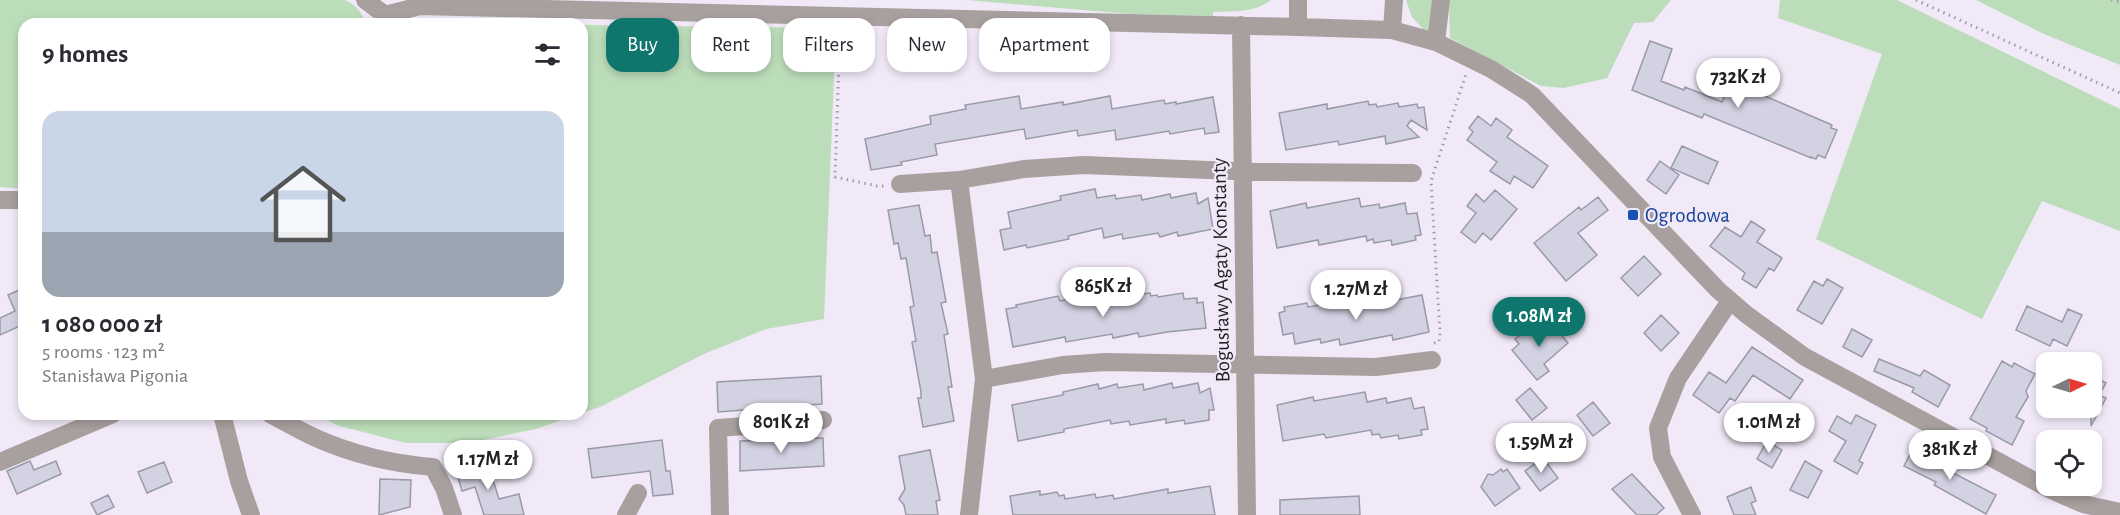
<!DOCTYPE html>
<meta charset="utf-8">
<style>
:root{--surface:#fff;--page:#f2f2f3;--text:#2b2b33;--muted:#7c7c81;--accent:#0f766e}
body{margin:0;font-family:"Alegreya Sans",sans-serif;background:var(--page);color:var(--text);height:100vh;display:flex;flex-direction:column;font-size:22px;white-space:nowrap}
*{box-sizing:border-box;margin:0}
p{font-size:20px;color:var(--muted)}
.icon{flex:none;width:33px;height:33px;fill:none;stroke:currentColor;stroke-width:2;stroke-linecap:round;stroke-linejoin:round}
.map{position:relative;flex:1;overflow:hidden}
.side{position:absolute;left:18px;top:18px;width:570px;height:402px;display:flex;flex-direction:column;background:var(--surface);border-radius:18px;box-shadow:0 3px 9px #0003}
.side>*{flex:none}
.hud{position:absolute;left:606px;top:18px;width:570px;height:54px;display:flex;gap:12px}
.needle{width:39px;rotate:85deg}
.controls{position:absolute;left:2036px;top:352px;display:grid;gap:12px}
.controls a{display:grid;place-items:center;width:66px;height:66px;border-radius:12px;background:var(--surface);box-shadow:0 3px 9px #0003;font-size:30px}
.price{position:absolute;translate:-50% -51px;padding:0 14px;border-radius:21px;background:#fff;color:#222;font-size:20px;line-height:39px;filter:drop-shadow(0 2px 3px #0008)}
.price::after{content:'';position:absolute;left:50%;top:36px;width:18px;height:14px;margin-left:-9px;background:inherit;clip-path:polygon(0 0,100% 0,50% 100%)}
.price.current{background:var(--accent);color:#fff}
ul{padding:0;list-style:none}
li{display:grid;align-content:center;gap:12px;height:318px;padding:0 24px}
li span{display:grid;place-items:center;height:186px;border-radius:18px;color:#555}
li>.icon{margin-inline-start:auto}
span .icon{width:108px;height:108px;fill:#fffc;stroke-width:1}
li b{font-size:26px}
h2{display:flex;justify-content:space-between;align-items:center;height:72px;padding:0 24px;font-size:26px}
.chip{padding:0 21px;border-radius:18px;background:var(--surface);box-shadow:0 3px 9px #0003;font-size:21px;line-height:54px}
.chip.current{background:var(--accent);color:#fff}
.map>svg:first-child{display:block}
.green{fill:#bcddba}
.building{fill:#d2d2e2;stroke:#9999a8;stroke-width:1.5}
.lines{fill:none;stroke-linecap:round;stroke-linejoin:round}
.path{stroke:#a19ba6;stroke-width:3;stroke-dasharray:1.5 4.5;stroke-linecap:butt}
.minor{stroke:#a8a09e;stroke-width:18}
.transit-dot{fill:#1a4fb4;stroke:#f1e9f8;stroke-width:2}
.labels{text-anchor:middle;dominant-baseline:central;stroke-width:4.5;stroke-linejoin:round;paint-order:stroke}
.transit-label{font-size:21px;fill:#164399;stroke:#f1e9f8;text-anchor:start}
.street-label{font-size:21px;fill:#221f25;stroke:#f1e9f8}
</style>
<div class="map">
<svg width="2120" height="515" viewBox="0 0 2120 515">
<rect width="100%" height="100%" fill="#f1e9f8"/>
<!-- green -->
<path class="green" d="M0 0H345C357 6 362 12 366 24H24V189L0 187Z
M967 0H1271C1255 13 1233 11 1213 12V16L1130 14Z
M1406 0H1435L1432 25 1427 33 1412 17Z
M1449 0H1671L1653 22 1634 23 1607 78 1564 88 1541 86 1450 38Z
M1780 0H1897L2120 109V231L2042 201 1982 319 1816 239 1882 54 1778 18Z
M1976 0H2120V65L2044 34Z
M582 25 836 28 824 319 766 329 704 354 600 407 582 413Z
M314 414H579L536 429 469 443H406L339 426Z"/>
<!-- building -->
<path class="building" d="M1650 41 1672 49 1661 81 1684 90 1685 87 1722 102 1730 84 1734 85 1735 83 1832 125 1831 128 1837 130 1825 158 1818 155 1816 159 1811 157V158L1704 114 1702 118 1632 90Z
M1019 96 1021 109 1063 102V105L1110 96 1112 109 1164 100 1165 104 1176 102V104L1213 97 1219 132 1205 134 1204 128 1170 134 1169 131 1116 140 1115 130 1078 136 1077 130 1026 139 1024 129 935 144 937 155 901 162 902 165 871 170 865 139 931 124 930 116 966 109 965 105Z
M1368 101 1369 105 1376 104 1377 107 1398 103 1399 107 1417 104 1418 108 1424 107 1427 130 1411 120 1407 126 1419 137 1386 144 1385 136 1339 145 1338 141 1286 150 1279 113 1327 104V109Z
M1478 116 1491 126 1496 118 1512 130 1507 137 1548 166 1533 188 1514 176 1510 184 1490 171 1497 162 1467 140 1473 132 1469 128Z
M1682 146 1718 162 1708 184 1671 168Z
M1660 161 1679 175 1666 194 1647 180Z
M1095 189 1097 198 1115 195 1116 199 1141 195 1142 200 1170 194 1171 198 1196 193 1198 204 1208 198 1213 229 1178 236 1177 232 1160 237 1158 233 1123 239 1122 234 1104 238 1102 228 1068 236 1069 239 1027 248 1026 245 1004 250 1000 230 1011 228 1008 212 1061 200 1060 196Z
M1495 190 1517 209 1491 240 1483 233 1475 243 1461 232 1476 213 1467 206 1476 194 1484 202Z
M1598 197 1608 210 1578 233 1597 255 1566 281 1534 243 1579 207 1581 210Z
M1359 198 1361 207 1379 204 1380 208 1405 203 1407 214 1417 213 1421 235 1415 236 1416 240 1392 245 1391 240 1374 243 1373 239 1367 241 1366 236 1319 245 1318 240 1277 248 1270 211 1306 203 1307 208Z
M919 205 925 236 930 235 932 253 937 252 946 302 941 303 948 334 944 335 952 387H948L954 421 923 427 918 398H921V392L912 342 916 341 910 307 914 306 906 258 901 259 898 243 894 244 888 210Z
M1751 221 1765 230 1757 242 1782 258 1774 271 1769 268 1756 288 1742 279 1745 273 1710 246 1725 227 1741 237Z
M1644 256 1661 274 1638 296 1621 278Z
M1827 279 1843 288 1822 324 1797 310 1814 281 1823 286Z
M24 288V331L22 325 0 335V318L15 311 8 295Z
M1150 293 1151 296 1157 295 1158 297 1183 293 1184 299 1197 298V303L1203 302 1206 328 1167 332 1139 337 1138 333 1113 338 1112 334 1066 342 1065 337 1013 347 1006 309 1017 307 1016 305 1058 296 1060 301 1084 296V298L1095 296 1096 298 1102 297 1104 299Z
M1422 295 1429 332 1393 340 1392 335 1340 345 1339 339 1321 343 1320 339 1295 344 1293 333 1283 335 1279 313 1285 311 1284 307 1307 303 1308 307 1326 304 1327 308 1380 299 1381 303Z
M2027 306 2062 322 2068 309 2082 315 2067 346 2053 339 2050 346 2016 330Z
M1661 315 1679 333 1661 351 1644 333Z
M1549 320 1568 343 1544 364 1549 371 1537 380 1512 350 1519 344 1515 339 1529 328 1533 334Z
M1852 329 1872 340 1862 357 1843 347Z
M1752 347 1803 380 1790 399 1753 375 1735 401 1730 398 1719 413 1693 395 1709 372 1726 383Z
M1879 359 1920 376 1924 370 1950 385 1938 407 1912 392 1914 388 1874 371Z
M2002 361 2012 367 2014 363 2035 374 2026 391 2028 397 2016 417 2024 421 2012 445 1986 431 1987 428 1970 419Z
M2091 375 2106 383 2099 395 2106 398 2091 426Z
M821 376 822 404 718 412 717 382Z
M1172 383 1173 388 1198 383 1200 393 1210 388 1214 410H1209V420L1185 424 1184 420 1166 423V419L1130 425 1129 421 1111 424 1110 420 1064 429V432L1018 441 1012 405 1063 395V392L1098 384 1099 389 1117 384 1118 388 1143 384 1144 390Z
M1530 388 1547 408 1532 420 1516 400Z
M1365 392 1367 402 1386 398 1387 403 1411 398 1414 409 1424 407 1428 429 1421 430 1422 435 1399 439 1398 435 1381 438 1379 434 1372 435 1371 430 1326 438 1324 434 1283 441 1277 405 1313 397 1314 401Z
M1593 402 1610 423 1593 436 1577 415Z
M1856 415 1876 425 1859 461 1863 463 1857 474 1834 461 1846 441 1829 431 1837 416 1851 424Z
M823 438 824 466 740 471V441Z
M662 440 666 471H670L673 494 653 496 650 471 592 478 588 449Z
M1767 441 1782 450 1772 468 1757 459Z
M1914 446 1931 455 1928 460 1996 495 1986 514 1934 485 1936 482 1904 466Z
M930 450 940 500 936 501 938 515H906L904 505 899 499 905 489 899 456Z
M1543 458 1558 478 1540 491 1525 471Z
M30 461 34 470 56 461 61 474 17 494 7 471Z
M487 461 499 499 519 494 524 515H484L475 487 462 491 456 470Z
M1805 461 1822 471 1808 498 1790 490Z
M164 462 172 482 147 493 138 472Z
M1501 469 1503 472 1507 469 1520 488 1495 506 1481 487 1488 474 1493 475Z
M1632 474 1664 508 1656 515H1637L1612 489Z
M380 479 411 480 410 507 379 515Z
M1210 486 1215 515H1013L1010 496 1040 491V495L1057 492 1059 496 1064 495 1065 499 1095 494 1096 498 1113 495 1114 499 1168 489V493Z
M1751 487 1756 501 1751 503 1756 515H1734L1727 497Z
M108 495 114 507 97 515 91 503Z
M1359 496 1360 515H1280V500Z"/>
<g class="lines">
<!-- path -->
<path class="path" d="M1916 0 2120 93
M2111 0 2120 2
M840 33 835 177 877 186H885
M1434 343 1439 342 1440 333 1431 181 1466 74"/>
<!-- minor -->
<path class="minor" d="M365 0 385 15
M1298 0V27
M385 15 420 6 1298 27 1392 30 1436 42 1491 69 1532 95 1718 290 1747 315 1805 357 2051 490 2083 504 2120 512
M1241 25 1247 515
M1392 30 1394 0
M1436 42 1441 0
M959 180 984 379 969 515
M900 184 959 180 1024 169 1084 165 1258 172 1413 173
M0 200H24
M984 379 1063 365 1105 362 1376 367 1432 360
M222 414 239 481 251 515
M270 414C285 422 300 431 316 438 352 454 394 464 433 467L444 488 453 515
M0 462 113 414
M626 515 638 493
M720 515 718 428 823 420
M1692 515 1662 457 1658 428 1678 378 1730 301"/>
</g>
<!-- markers -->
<rect class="transit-dot" x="1627" y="209" width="12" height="12" rx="3"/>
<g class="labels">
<!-- transit labels -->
<g class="transit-label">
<text x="1645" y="215">Ogrodowa</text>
</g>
<!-- street labels -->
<g class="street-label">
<text transform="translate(1221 270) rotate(-91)">Bogusławy Agaty Konstanty</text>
</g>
</g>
</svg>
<div class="controls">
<a><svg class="needle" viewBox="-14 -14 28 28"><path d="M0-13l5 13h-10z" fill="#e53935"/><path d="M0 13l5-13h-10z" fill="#7c7c81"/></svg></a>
<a><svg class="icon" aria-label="locate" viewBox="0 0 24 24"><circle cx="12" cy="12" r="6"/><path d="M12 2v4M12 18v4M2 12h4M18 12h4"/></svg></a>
</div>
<b class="price" style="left:1738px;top:109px">732K zł</b>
<b class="price" style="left:1103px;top:318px">865K zł</b>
<b class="price" style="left:1356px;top:321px">1.27M zł</b>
<b class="price current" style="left:1539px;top:348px">1.08M zł</b>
<b class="price" style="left:781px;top:454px">801K zł</b>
<b class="price" style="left:1769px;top:454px">1.01M zł</b>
<b class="price" style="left:1541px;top:474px">1.59M zł</b>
<b class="price" style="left:1950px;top:481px">381K zł</b>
<b class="price" style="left:488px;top:491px">1.17M zł</b>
<div class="hud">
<a class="chip current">Buy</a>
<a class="chip">Rent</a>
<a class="chip">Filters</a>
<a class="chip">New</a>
<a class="chip">Apartment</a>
</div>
<section class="side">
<h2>9 homes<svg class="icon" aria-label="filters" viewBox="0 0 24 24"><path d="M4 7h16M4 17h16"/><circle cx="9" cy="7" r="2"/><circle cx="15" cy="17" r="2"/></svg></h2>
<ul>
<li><span style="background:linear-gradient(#c9d6e8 65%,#9aa5b1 0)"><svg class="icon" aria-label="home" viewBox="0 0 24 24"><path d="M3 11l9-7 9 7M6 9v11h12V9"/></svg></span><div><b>1 080 000 zł</b><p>5 rooms · 123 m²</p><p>Stanisława Pigonia</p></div></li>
</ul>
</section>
</div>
